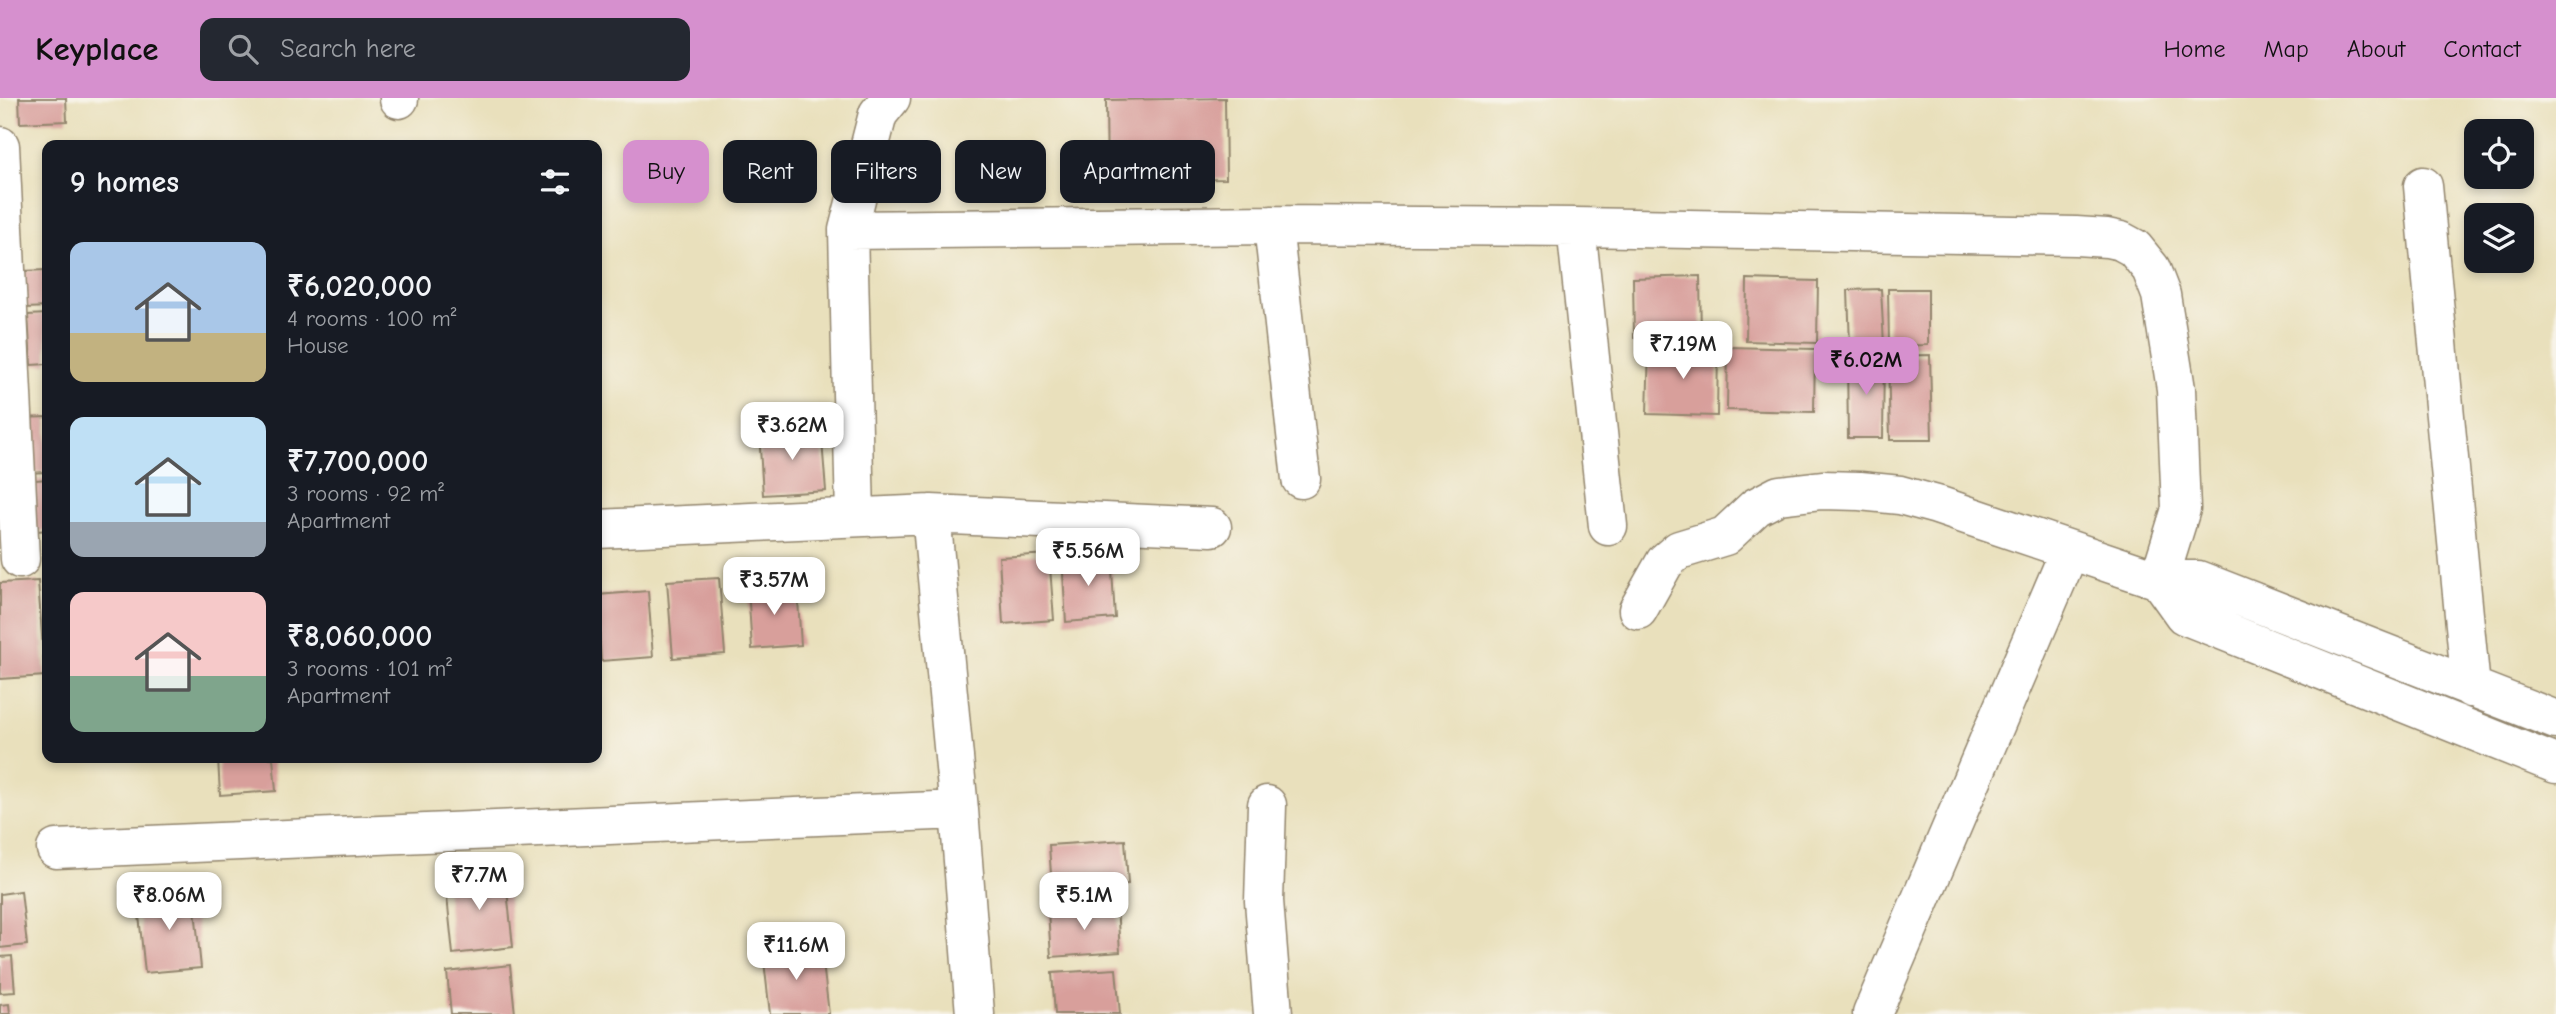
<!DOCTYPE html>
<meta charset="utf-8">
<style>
:root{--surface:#171b24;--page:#242831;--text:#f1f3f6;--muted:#9ea1a6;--accent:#d690ce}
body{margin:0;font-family:"Comic Neue",sans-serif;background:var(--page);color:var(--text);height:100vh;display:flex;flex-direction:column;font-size:26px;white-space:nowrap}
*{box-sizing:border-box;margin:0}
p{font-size:23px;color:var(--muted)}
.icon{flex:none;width:38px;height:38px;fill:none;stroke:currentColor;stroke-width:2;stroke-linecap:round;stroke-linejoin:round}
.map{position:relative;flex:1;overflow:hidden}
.panel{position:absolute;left:42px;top:42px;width:560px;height:623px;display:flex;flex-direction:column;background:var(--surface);border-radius:14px;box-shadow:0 4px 10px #0003}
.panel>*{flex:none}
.top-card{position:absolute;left:623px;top:42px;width:665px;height:63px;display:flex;gap:14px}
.buttons{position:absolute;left:2464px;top:21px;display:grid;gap:14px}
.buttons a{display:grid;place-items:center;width:70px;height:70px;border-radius:14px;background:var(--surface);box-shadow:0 4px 10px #0003;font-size:35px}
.price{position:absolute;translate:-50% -60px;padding:0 16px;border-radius:14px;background:#fff;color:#222;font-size:23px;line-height:46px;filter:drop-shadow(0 2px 4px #0008)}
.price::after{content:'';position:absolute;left:50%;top:42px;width:21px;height:16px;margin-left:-10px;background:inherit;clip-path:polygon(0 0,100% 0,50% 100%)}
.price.active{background:var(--accent);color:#111}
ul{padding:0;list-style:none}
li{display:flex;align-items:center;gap:21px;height:175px;padding:0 28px}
li span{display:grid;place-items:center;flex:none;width:196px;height:140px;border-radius:14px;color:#555}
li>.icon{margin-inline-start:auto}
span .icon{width:84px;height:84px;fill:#fffc;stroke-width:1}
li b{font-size:30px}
h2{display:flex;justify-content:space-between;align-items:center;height:84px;padding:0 28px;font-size:30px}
.chip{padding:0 24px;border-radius:14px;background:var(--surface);box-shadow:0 4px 10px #0003;font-size:24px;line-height:63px}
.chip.active{background:var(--accent);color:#111}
header{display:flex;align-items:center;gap:42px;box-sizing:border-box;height:98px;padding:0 35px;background:var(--accent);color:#111}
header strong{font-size:33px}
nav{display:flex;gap:38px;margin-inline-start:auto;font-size:24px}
.search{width:490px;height:63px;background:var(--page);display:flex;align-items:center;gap:18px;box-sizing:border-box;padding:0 24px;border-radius:14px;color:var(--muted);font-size:26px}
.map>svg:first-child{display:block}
.building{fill:#d89f9b}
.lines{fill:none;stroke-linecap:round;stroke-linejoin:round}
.minor-casing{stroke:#92856d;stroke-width:41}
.minor{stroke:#fff;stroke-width:38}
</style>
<header>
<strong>Keyplace</strong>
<div class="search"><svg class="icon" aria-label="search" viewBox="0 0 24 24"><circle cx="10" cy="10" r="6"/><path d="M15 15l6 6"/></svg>Search here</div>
<nav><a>Home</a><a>Map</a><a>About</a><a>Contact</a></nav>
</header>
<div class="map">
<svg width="2556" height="916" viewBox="0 0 2556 916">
<rect width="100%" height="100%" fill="#f7f3e8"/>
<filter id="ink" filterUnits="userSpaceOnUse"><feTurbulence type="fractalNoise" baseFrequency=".0143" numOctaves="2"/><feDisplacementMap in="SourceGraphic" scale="14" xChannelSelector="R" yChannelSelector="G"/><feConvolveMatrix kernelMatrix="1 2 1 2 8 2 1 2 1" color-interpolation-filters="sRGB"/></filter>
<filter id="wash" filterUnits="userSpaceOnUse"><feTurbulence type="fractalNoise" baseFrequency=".00686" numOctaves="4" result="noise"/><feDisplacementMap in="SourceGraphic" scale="28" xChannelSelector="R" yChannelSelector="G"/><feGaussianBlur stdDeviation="1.57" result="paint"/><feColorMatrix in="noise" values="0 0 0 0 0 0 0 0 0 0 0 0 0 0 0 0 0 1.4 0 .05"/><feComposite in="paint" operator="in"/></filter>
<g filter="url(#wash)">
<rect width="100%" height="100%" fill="#e9e0bc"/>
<g id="blocks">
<!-- building -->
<path class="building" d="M19 0H66L67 23 20 25Z
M1225 0 1226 81 1107 83 1106 2Z
M47 172V209L26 210 23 173Z
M1700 178 1701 239 1634 240 1633 180Z
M1747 181 1818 183 1817 245 1746 243Z
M1881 191 1884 247 1850 248 1848 192Z
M1888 191H1928V247L1889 248Z
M47 216V266L31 267 28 217Z
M1649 248 1718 249 1717 318 1647 316Z
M1728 249 1815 251 1814 314 1727 312Z
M1930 257 1932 342H1890L1888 258Z
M1884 258 1883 340H1848L1847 259Z
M47 319V374L26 375 23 320Z
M821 330 826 393 763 397 759 334Z
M47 381V432L27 434 23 383Z
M1049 456 1054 522 1003 526 999 459Z
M1111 456 1115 520 1066 524 1062 459Z
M719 480 725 556 673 560 667 483Z
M38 483 45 578 0 581V485Z
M797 487 801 547 752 551 748 490Z
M648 493 653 559 601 563 597 497Z
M218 660H273L276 693 220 697Z
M1125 742 1128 786 1052 791 1049 747Z
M505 773 513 849 453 856 445 779Z
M193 792 201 870 145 875 137 798Z
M21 793 27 847 0 850V796Z
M1117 808 1120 854 1051 859 1048 813Z
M821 848 829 916H770L763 854Z
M12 858 15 894 0 895V859Z
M510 867 515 916H451L447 874Z
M1116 871 1120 916H1055L1052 875Z
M9 906 10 916H0V907Z"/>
</g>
</g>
<g filter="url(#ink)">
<use href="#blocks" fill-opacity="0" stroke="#92856d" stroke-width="2"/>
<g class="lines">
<defs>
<path id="minor" d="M399 1V0
M0 48 20 461
M2423 88 2471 590
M1273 127 1301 381
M1576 129 1608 428
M848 132 1273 127 1576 129 2076 138 2107 140 2121 143 2134 150 2151 171 2161 197 2176 291 2181 411 2159 482
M931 416 959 712 975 916
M855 418 848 132 878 16 891 0
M597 431 931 416 1212 429
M2159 482 2184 517 2556 666
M1638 512 1665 464 1679 452 1725 438 1756 409 1779 397 1822 392 1860 393 1900 397 1937 407 2159 482H2198L2556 622
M1267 707 1264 803 1273 916
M56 751 959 712
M1872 916 2070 452"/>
</defs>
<!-- minor casing -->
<use href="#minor" class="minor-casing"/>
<!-- minor -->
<use href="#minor" class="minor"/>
</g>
</g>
</svg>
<div class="buttons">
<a><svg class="icon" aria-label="locate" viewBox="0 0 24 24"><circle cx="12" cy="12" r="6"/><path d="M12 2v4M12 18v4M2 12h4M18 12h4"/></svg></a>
<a><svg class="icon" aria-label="layers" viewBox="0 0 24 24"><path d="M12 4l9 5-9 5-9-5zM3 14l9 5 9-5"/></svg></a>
</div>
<b class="price" style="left:1683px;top:283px">₹7.19M</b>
<b class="price active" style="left:1866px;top:299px">₹6.02M</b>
<b class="price" style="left:792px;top:364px">₹3.62M</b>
<b class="price" style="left:1088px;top:490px">₹5.56M</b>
<b class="price" style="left:774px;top:519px">₹3.57M</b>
<b class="price" style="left:479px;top:814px">₹7.7M</b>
<b class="price" style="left:169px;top:834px">₹8.06M</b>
<b class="price" style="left:1084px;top:834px">₹5.1M</b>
<b class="price" style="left:796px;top:884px">₹11.6M</b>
<div class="top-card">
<a class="chip active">Buy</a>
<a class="chip">Rent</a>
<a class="chip">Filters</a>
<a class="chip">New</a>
<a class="chip">Apartment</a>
</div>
<section class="panel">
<h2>9 homes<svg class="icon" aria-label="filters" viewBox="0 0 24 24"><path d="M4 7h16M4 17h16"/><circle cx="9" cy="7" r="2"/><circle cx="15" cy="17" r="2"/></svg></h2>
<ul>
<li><span style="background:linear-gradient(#a9c7e8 65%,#c2b280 0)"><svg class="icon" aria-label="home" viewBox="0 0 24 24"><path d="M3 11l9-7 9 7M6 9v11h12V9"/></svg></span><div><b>₹6,020,000</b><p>4 rooms · 100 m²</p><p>House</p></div></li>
<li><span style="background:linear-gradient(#bfe0f5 75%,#9aa5b1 0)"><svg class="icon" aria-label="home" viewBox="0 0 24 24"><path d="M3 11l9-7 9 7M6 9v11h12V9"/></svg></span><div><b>₹7,700,000</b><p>3 rooms · 92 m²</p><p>Apartment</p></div></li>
<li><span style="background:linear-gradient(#f6c9c9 60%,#7fa58c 0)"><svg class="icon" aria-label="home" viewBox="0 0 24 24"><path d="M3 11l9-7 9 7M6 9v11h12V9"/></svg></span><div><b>₹8,060,000</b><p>3 rooms · 101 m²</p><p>Apartment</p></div></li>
</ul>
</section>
</div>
